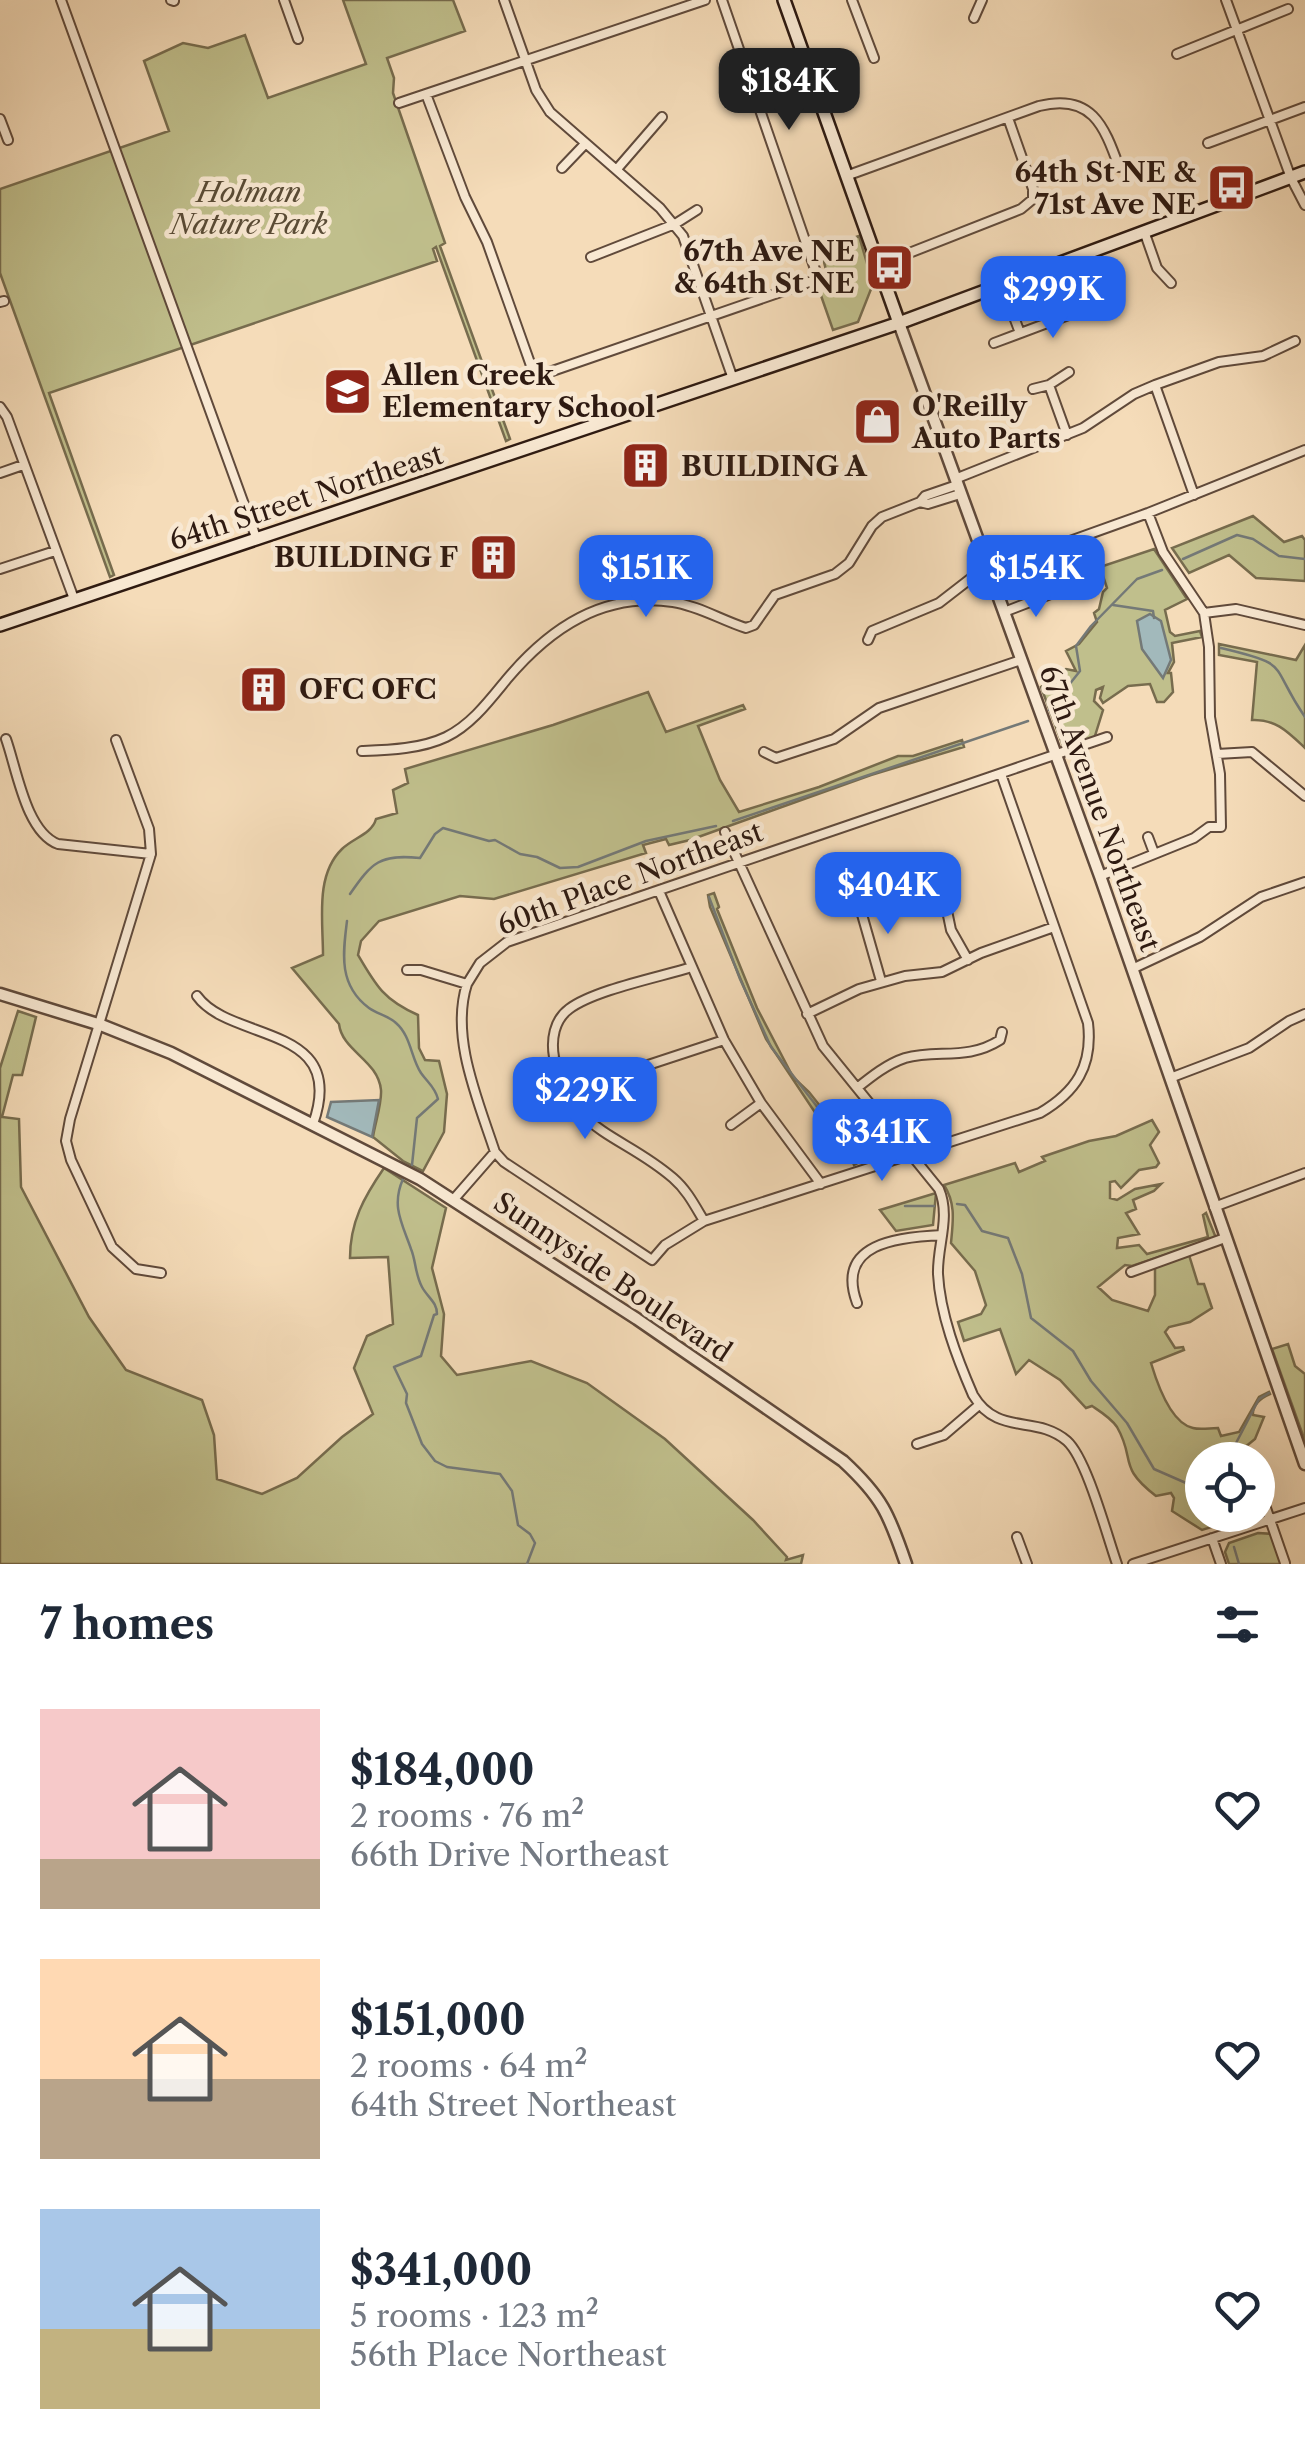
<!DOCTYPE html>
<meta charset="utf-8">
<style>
:root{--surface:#fff;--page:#f6f6f7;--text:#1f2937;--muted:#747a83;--accent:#2563eb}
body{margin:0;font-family:"Libre Caslon Text",serif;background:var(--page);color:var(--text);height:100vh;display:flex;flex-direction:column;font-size:38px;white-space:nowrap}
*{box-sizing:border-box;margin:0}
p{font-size:32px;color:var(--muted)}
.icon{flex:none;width:55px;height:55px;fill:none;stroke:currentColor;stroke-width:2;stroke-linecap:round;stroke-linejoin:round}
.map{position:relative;height:1564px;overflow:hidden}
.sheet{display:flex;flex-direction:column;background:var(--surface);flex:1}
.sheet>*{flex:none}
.tools{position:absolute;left:1185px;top:1442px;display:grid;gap:20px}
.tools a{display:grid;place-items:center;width:90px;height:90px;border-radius:50%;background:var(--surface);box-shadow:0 10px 40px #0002;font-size:50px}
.price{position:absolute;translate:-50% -85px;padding:0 22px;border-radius:20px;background:var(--accent);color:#fff;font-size:32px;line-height:65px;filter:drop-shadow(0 2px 5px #0008)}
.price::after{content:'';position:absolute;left:50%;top:60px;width:30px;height:22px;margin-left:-15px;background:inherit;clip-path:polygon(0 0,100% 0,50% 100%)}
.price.active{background:#222;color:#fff}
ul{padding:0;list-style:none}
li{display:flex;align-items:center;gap:30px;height:250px;padding:0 40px}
li span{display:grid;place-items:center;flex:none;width:280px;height:200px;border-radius:0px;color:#555}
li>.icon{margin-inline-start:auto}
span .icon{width:120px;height:120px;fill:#fffc;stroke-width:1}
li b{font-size:42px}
h2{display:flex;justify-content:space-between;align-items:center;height:120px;padding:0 40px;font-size:42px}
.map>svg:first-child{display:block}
.green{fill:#c0bf8c;stroke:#776c4e;stroke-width:2.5}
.water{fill:#a2b9bb;stroke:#747977;stroke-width:2.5}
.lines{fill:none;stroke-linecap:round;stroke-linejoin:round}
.stream{stroke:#747977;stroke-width:2.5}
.minor-casing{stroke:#604a3b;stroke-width:12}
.tertiary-casing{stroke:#604a3b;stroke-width:15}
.secondary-casing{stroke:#2e1a11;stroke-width:16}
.minor{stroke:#f8e8d2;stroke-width:8}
.tertiary{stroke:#f8e8d2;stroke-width:10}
.secondary{stroke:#f8e8d2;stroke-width:11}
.labels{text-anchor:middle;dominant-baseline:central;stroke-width:9;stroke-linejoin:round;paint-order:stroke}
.poi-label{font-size:28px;font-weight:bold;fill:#2e1a11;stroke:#f8e8d2;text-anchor:start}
.park-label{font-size:28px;font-style:italic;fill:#5a4c36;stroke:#f8e8d2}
.street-label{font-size:28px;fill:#2e1a11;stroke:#f8e8d2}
</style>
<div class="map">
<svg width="1305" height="1564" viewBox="0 0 1305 1564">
<rect width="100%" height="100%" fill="#f5dcb9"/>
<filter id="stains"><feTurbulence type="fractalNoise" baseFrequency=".002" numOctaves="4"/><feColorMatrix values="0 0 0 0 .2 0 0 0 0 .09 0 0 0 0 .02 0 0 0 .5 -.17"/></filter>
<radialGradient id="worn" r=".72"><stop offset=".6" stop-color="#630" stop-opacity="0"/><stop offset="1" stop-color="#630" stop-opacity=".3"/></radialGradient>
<!-- green -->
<path class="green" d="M343 0H453L465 31 387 58 394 78 393 93 445 243 440 246 510 439 506 441 436 247 433 249 437 261 49 393 114 575 110 577 0 273V189L169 131 144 61 183 43 208 48 245 35 268 98 366 64Z
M859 236 873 284 858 322 833 330 818 287 826 270 821 250Z
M1253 516 1284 542 1302 536 1305 540V581L1256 578 1229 555 1189 573 1172 548Z
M1154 549 1187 599 1165 610 1170 632 1175 636 1200 631 1202 637 1172 643 1174 662 1168 673H1171L1173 692 1164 702H1157L1150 684 1128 686 1103 703 1100 698 1103 687 1096 690 1094 701 1103 710 1094 739 1066 754 1041 687 1066 669 1076 671 1066 651 1079 644 1097 622 1094 613 1099 609 1103 592 1107 588 1100 567Z
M1219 644 1296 660 1305 645V748C1288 732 1276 719 1252 720L1257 662 1219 655Z
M648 692 666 732 743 705 745 709 698 726 720 780 739 812 819 787 898 756H913L962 740 964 747 871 775 690 840 669 845 666 839 643 845 646 853 494 899 460 896 379 921 361 941 358 955C376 986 384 1000 418 1015L419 1048 425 1060 439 1061 447 1094 444 1132 423 1171 403 1161 373 1137C375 1123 382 1104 381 1090 378 1060 342 1051 339 1024L292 968 323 955C323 920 315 875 342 849 353 838 372 834 376 819L397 813 393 790 408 783 405 769 553 725Z
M714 893 719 907 717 909 757 1008 793 1077 809 1092 863 1160 854 1165 847 1148 828 1132 766 1039 710 907 708 895Z
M18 1011 36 1017 22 1075H13L2 1117 19 1119 21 1187 89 1317 126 1370 202 1400 214 1435 217 1479 262 1494 297 1478 342 1437 373 1414 354 1368 367 1336 393 1324 388 1257 350 1258C350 1222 364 1197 384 1168L446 1208 432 1268 444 1314 441 1356 457 1375 531 1361 587 1383 665 1439 753 1520 787 1557 786 1560 803 1555 801 1564H0V1068Z
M1152 1120 1159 1132 1150 1145 1159 1163 1156 1167 1139 1170 1121 1188 1115 1181 1110 1182V1198L1117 1200 1135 1189 1161 1184 1154 1191 1133 1200 1136 1209 1126 1213 1139 1234 1118 1238 1117 1248 1139 1245 1147 1254 1208 1237 1203 1215 1206 1213 1216 1238 1132 1266 1125 1265 1098 1287 1112 1300 1148 1311 1155 1295V1267L1189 1255 1198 1284H1204L1212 1308 1190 1322 1169 1327 1165 1332 1175 1348 1183 1347 1184 1350 1151 1363C1157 1383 1170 1423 1193 1428 1200 1430 1210 1428 1218 1428L1221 1436 1239 1432 1259 1397 1269 1392 1270 1394C1261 1398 1252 1404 1253 1415L1264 1417 1255 1439 1244 1448 1242 1460H1202V1515H1250L1202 1530 1172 1511 1174 1498 1171 1493 1156 1496C1117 1466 1136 1460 1117 1427 1111 1418 1101 1412 1092 1406L1086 1408 1060 1380 1029 1360 1016 1374 1000 1329 964 1341 958 1322 981 1314 986 1305 975 1271 951 1243C953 1221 956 1204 944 1185L1015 1163 1019 1172 1045 1161 1042 1157 1089 1141 1116 1136Z
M936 1193 933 1225 896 1231 880 1210Z
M1288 1344 1295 1366 1305 1374V1441L1272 1349Z
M1258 1533 1274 1534 1283 1564H1229L1225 1552 1229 1543Z"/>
<!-- water -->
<path class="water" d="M1150 614 1161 621 1171 660 1163 678 1142 649 1137 621Z
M379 1100 372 1137 327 1117 331 1102Z"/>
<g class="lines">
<!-- stream -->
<path class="stream" d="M1183 559 1237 535 1253 539 1279 556 1305 559
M1113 605 1153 611 1154 618
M1221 648C1293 665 1268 663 1305 717
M1049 710 1080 671 1076 646 1091 626 1137 579 1162 570
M733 821 1028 721
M350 894C372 862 380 854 420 858L435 834 443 828 489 841 495 840 520 854 537 857 560 868 578 867 646 841 716 826
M709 897 740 979 771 1047 859 1161
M347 921C343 953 338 985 369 1008 377 1014 389 1016 396 1023 411 1036 411 1058 421 1073 428 1083 435 1087 438 1099L417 1118 412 1165
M403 1179C391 1206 402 1223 411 1249 416 1261 415 1274 422 1287 428 1298 437 1302 437 1314L434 1315 421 1356 394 1367 407 1394 406 1403 422 1444 435 1461 447 1467 500 1474 512 1491 518 1525 530 1534 535 1543 527 1564
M957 1204 965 1205 982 1231 1008 1238 1022 1274 1031 1318 1073 1351 1091 1381 1127 1423 1154 1469 1202 1490
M905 1206H934
M1221 1460 1235 1445 1259 1399 1269 1393
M1192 1484 1202 1476
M1222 1515 1225 1518
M1234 1547 1239 1564"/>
<defs>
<path id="minor" d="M61 0 257 540
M171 0 174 1
M284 0 298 39
M504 0 536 90 550 112 660 208 683 236 733 379
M852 0 874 58
M1226 0 1291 178 1305 205
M974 18 982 0
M1177 54 1288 9
M426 94 465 197 487 242 535 377 801 285 812 281 817 275 722 0
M399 103 705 0
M0 119 8 140
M1208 143 1305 107
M562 168 584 145
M617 169 662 117
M846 176 1039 106C1091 93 1104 125 1119 167
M1144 231 1157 268 1171 283
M591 257 675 224 697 210
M899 257 1021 209 1033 199V189L1008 118
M1002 285 1020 333
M0 302 4 301
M994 343 1098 304
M1049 385 1067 435
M1155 385 1194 495
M1033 389 1049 385 1069 372
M0 407 7 417 74 599
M0 473 23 465
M955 479 1083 428 1134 394 1155 385 1219 362 1263 356 1295 341
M957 485 925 496 920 502 928 504 960 494
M0 569 55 551
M1004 612 1056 592
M1204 613 1236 609 1305 625
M868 640 872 631 939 603 970 579 989 570 1148 513 1305 450
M6 739C17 770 26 832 58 844L151 854
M116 740 149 829 151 854 70 1119 66 1141 71 1160 112 1247 136 1269 161 1273
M362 751C389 750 421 749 446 737 471 725 489 701 507 679 550 628 603 592 673 602 699 606 721 620 746 628L754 625 775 595 835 574 849 563 872 526 882 517 920 502
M764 752 776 758 834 739 879 708 1021 660
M1217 754 1252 752 1305 796
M725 832 823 1046 939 1189C951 1217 937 1246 938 1274 940 1314 957 1358 973 1395 998 1437 1036 1414 1067 1441 1087 1459 1107 1536 1117 1564
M1148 837 1154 853
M1100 876 1194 838 1209 827H1221L1220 774 1210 717 1209 647 1204 613 1163 552 1148 513
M940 877 951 930 968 960
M659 891 724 1040 761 1103 821 1184
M859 904 881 981
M692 967C660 977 594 990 569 1009 554 1020 551 1040 554 1057 571 1134 621 1133 673 1178 687 1190 695 1206 704 1221
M1132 969 1200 937 1261 897 1305 882
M407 970H421L467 984 480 963 507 942 1107 737
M467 984C450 1037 478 1100 495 1152L504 1162 652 1260 665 1245 704 1221 1040 1113C1076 1092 1093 1066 1088 1023L1001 774
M197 996C231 1043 349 1023 313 1124
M807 1014 859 989 905 976 942 972 981 953 1054 927
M645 1066 724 1040
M1170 1078 1249 1048 1289 1021 1305 1014
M857 1088C872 1076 887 1064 905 1058 938 1049 967 1061 1000 1040L1002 1032
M731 1125 761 1103
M454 1199 495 1152
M1214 1207 1305 1173
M1131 1272 1225 1238
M857 1303C835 1243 898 1237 942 1235
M917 1444 944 1435 979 1405
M1247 1456 1249 1460
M1258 1485 1285 1563
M1017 1537 1027 1564
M1212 1538 1221 1564
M1133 1564 1305 1508"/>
<path id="tertiary" d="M899 323 1100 876 1305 1464
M0 994 101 1025 171 1053 420 1179 637 1319 843 1461C882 1497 889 1514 906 1564"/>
<path id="secondary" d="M784 0 899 323
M0 625 899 323 1305 172"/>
</defs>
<!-- minor casing -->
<use href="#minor" class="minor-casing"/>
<!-- tertiary casing -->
<use href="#tertiary" class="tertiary-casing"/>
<!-- secondary casing -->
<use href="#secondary" class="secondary-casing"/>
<!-- minor -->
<use href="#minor" class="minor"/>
<!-- tertiary -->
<use href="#tertiary" class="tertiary"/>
<!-- secondary -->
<use href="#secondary" class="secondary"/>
</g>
<!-- icons -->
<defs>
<symbol id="bus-square" viewBox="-11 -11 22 22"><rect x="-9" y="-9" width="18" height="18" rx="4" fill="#8f2418" stroke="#f8e8d2"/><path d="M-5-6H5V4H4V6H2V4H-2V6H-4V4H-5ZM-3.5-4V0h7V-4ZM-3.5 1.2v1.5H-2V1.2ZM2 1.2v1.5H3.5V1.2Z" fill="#fff"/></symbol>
<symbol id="school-square" viewBox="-11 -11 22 22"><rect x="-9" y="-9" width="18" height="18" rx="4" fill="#8f2418" stroke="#f8e8d2"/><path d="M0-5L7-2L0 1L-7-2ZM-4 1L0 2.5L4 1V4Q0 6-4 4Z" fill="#fff"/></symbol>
<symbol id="shop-square" viewBox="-11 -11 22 22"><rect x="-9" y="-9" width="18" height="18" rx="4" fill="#8f2418" stroke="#f8e8d2"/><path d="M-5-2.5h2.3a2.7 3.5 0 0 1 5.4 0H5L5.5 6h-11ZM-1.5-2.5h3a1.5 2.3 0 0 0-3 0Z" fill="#fff"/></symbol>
<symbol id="building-square" viewBox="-11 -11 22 22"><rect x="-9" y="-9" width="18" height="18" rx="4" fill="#8f2418" stroke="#f8e8d2"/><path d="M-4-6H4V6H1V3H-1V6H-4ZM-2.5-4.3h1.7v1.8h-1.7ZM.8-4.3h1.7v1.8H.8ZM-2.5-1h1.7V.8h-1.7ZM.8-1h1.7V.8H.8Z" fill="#fff"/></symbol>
</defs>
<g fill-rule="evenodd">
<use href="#bus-square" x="1204" y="160" width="55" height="55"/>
<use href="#bus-square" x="862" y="240" width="55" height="55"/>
<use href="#school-square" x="320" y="364" width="55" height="55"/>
<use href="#shop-square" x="850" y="394" width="55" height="55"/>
<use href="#building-square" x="618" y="438" width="55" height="55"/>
<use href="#building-square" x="466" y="530" width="55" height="55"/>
<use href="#building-square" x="236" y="662" width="55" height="55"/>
</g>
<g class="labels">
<!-- poi labels -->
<g class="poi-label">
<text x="1196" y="172" text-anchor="end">64th St NE &amp;<tspan x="1196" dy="32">71st Ave NE</tspan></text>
<text x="855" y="251" text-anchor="end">67th Ave NE<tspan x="855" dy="32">&amp; 64th St NE</tspan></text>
<text x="382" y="375">Allen Creek<tspan x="382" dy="32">Elementary School</tspan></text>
<text x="912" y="406">O'Reilly<tspan x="912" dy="32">Auto Parts</tspan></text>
<text x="681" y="466">BUILDING A</text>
<text x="458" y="557" text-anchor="end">BUILDING F</text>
<text x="299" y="689">OFC OFC</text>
</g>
<!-- park labels -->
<g class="park-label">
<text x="249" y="192">Holman<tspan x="249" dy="32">Nature Park</tspan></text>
</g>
<!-- street labels -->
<g class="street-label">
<text transform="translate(306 497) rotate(-18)">64th Street Northeast</text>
<text transform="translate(1100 808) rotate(70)">67th Avenue Northeast</text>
<text transform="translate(630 878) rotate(-20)">60th Place Northeast</text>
<text transform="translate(613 1277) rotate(34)">Sunnyside Boulevard</text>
</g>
</g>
<rect width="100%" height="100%" filter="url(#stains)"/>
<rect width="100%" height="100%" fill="url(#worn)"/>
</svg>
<div class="tools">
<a><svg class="icon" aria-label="locate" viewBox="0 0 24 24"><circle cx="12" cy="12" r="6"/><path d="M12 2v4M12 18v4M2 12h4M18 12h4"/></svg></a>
</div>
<b class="price active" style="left:789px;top:133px">$184K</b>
<b class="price" style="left:1053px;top:341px">$299K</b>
<b class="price" style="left:646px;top:620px">$151K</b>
<b class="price" style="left:1036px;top:620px">$154K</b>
<b class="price" style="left:888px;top:937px">$404K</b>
<b class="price" style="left:585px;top:1142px">$229K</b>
<b class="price" style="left:882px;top:1184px">$341K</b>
</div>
<section class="sheet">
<h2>7 homes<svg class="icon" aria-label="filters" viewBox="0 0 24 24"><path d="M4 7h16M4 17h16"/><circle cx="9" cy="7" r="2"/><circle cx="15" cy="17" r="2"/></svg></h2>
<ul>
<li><span style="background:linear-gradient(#f6c9c9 75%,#b9a48a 0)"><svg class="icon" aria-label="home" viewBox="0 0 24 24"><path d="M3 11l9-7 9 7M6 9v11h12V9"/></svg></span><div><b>$184,000</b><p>2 rooms · 76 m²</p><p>66th Drive Northeast</p></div><svg class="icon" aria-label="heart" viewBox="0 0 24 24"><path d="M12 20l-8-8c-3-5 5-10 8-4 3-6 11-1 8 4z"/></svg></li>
<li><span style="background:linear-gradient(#ffd9b3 60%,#b9a48a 0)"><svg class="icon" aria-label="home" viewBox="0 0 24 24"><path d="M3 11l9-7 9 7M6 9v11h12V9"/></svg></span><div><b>$151,000</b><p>2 rooms · 64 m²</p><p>64th Street Northeast</p></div><svg class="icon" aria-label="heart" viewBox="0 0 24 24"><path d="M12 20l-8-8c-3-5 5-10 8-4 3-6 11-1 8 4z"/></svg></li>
<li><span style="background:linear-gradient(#a9c7e8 60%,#c2b280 0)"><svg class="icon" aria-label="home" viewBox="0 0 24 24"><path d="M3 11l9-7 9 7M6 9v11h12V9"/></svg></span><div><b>$341,000</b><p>5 rooms · 123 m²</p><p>56th Place Northeast</p></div><svg class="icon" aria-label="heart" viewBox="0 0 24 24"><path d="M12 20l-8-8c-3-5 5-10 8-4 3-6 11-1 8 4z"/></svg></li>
</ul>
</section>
